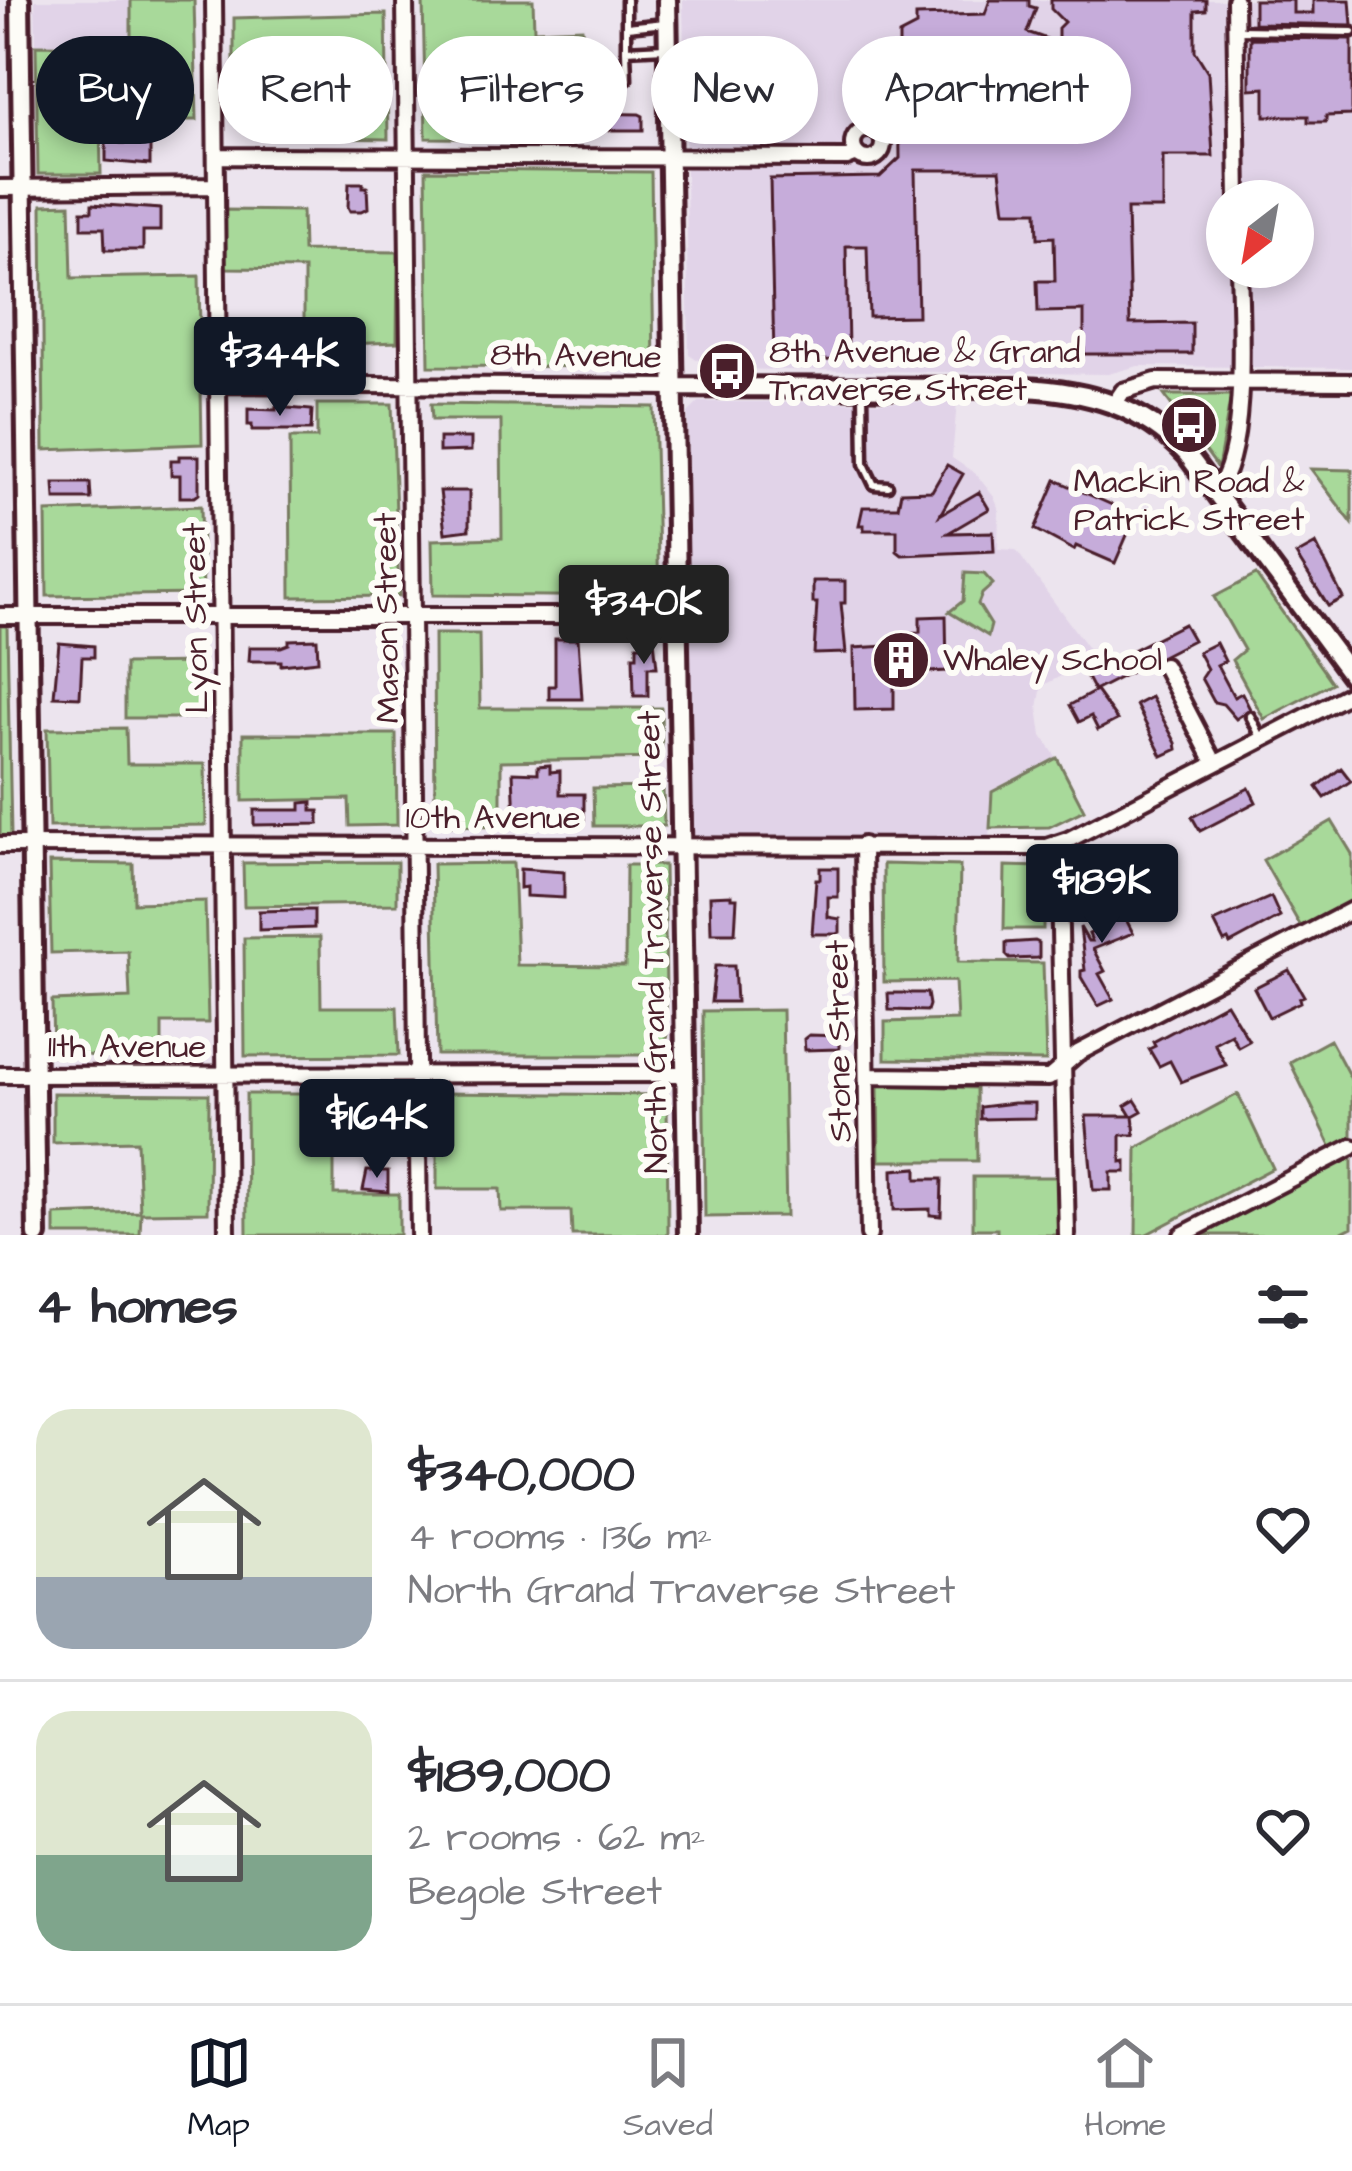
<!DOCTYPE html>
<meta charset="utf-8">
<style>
:root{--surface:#fff;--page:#f2f2f3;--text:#2b2b33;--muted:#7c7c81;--line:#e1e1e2;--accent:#111827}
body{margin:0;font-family:"Architects Daughter",sans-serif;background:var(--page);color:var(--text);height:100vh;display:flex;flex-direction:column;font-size:45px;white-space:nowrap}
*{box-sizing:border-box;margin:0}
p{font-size:39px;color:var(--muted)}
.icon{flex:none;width:66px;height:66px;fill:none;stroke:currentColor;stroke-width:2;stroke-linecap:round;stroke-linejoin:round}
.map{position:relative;height:1235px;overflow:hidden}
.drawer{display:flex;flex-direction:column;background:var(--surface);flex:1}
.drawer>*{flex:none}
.top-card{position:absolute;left:36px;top:36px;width:1281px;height:108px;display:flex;gap:24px}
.needle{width:78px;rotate:211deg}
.buttons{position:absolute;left:1206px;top:180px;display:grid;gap:24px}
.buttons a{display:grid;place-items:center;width:108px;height:108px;border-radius:50%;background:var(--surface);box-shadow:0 6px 18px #0003;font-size:60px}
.price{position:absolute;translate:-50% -102px;padding:0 27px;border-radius:12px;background:var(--accent);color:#fff;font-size:39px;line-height:78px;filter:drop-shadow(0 3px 6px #0008)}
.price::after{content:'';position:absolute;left:50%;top:72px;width:36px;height:27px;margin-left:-18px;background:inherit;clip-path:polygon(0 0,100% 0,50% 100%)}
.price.on{background:#222;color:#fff}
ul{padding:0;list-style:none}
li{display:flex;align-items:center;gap:36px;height:300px;padding:0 36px}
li+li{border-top:3px solid var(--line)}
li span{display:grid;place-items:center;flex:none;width:336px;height:240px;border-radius:36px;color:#555}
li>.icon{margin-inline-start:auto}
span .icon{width:144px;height:144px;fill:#fffc;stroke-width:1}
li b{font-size:51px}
h2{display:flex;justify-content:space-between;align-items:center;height:144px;padding:0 36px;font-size:51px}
.chip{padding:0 42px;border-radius:54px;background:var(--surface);box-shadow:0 6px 18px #0003;font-size:42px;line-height:108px}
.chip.on{background:var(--accent);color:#fff}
.menu{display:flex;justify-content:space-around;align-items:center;height:168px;border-top:3px solid var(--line);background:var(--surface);font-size:33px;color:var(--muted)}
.menu a{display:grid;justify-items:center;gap:6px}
.menu .on{color:var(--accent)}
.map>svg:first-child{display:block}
.built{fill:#e1d3e8;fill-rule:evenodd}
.green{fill:#a8d99a;stroke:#797c62;stroke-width:3}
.building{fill:#c6acda;stroke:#4a1f2b;stroke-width:3}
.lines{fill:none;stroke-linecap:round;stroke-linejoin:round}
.service-casing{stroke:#4a1f2b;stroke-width:15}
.minor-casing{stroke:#4a1f2b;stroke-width:22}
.tertiary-casing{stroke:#4a1f2b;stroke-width:26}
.service{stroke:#fdfcf7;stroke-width:6}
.minor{stroke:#fdfcf7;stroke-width:14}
.tertiary{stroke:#fdfcf7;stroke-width:16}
.labels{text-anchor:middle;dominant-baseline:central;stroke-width:12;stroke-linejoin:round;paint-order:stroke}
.poi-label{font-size:33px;fill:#4a1f2b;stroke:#fdfcf7;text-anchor:start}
.street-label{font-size:33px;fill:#4a1f2b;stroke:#fdfcf7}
</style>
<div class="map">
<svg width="1352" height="1235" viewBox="0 0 1352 1235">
<rect width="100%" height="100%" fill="#ece4ee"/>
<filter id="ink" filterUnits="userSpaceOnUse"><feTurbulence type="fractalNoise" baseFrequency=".00833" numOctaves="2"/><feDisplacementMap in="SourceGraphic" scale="24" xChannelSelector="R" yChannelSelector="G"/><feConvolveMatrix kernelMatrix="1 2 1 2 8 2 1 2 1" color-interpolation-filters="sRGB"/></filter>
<g filter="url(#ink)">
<!-- built -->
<path class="built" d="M35 0H131L132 46 36 45Z
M683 0H1352V368L1138 366 1108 374 712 369 689 354ZM1227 201H1293V267H1227Z
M699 402H957L952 458 976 474 994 497 999 510 998 549 1016 550 1095 658 1042 686 1038 707 1042 736 1057 758 992 792 989 840 703 838 693 834 687 617 688 413Z"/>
<!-- green -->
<path class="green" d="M131 0H194L197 120H100L101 174H38L36 45 131 46Z
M423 0H533L534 30 582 28 590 107 568 108V139L426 138Z
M386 14 388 139 330 138V78H234V18Z
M426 170 651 172 654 367 429 366Z
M70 204 72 278 199 276 202 444 44 450 42 205Z
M221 210 302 211 303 251 398 252 397 342 346 344V375L243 376 226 365 225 335 304 336V269L225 268Z
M1164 395H1231L1218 468 1191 431 1194 428 1188 420 1184 422Z
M317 404H392L399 596 291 597 290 438H317Z
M431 404 654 407 659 597 433 595 432 540 502 538 501 420H432Z
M1311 469 1352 470V523Z
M201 506 203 594 47 596 46 512Z
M965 573 984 574 993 584 982 594 978 604 991 625 988 636 949 612 963 601Z
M1256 575 1332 683 1264 719 1232 660 1244 650 1214 597Z
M0 626H7L11 836H0Z
M434 634H479L480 708H661L662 758 501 761V826L435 825Z
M203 663V718H125V664Z
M126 728 127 764H205L206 825 49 827 47 729Z
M243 734H396L397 825 350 826 349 799 243 801Z
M1057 758 1084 810 1049 827 990 828 992 792Z
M663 787 664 826H594L593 788Z
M1332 821 1352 854V900L1301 927 1263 860Z
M397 862V904L244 906 243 863Z
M49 863 133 864 134 903 205 901 208 1023H162V1056L53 1055 52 1001 130 998 128 951 51 953Z
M513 863 517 965 625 966 626 865H664L667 1055H437L433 864Z
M883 864 960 866 958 962 1043 963 1046 1061 885 1059V1022L957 1020 955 981 884 982Z
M1005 866 1043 867V929H1004Z
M320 937 321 1007H397L399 1055 245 1056 244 938Z
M782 1010 786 1216 705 1217 703 1011Z
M1330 1040 1352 1081V1138L1332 1148 1290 1062Z
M878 1085 976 1088 977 1161H879Z
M53 1093 209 1094 208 1212 141 1213 140 1235H55V1215L140 1212 137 1141 53 1143Z
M437 1093 667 1095 668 1235H572L571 1211H501L500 1189H437Z
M246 1094H301L302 1132H334V1194H399V1235H247Z
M1238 1094 1273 1168 1145 1235H1136L1137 1148Z
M1352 1156V1227L1336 1235H1203Z
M973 1177H1059L1058 1235H997V1229H973Z"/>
<!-- building -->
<path class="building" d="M990 0H1029V6L1036 8 1027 32 1058 43V28L1064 22 1051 9V0H1206V10L1195 11V51L1208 72 1213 156H1163V209H1127L1130 324 1192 323V354H1084V311L1038 312 1037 281H1055L1054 237 1038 238 1037 211H1005L1000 170H915L918 316 869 317 867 246H846L848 349H837V360L784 361V357H774L770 179 880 177 900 158 899 85H894V69H899V35L916 26V16L985 14Z
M1254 0H1293V13H1313V0H1350L1352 25 1254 23Z
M1250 38 1352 39V115L1326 116V122H1308V116H1265V88L1250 89Z
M296 109 313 111 312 137H296Z
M577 113 639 114 643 116V130H577Z
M106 136H121V143H150V165L106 161Z
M349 183H363V187H367L368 208 362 211H350L348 207Z
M92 204 160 209V231H143V250H105L104 228H82V211H92Z
M276 407 312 410 311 430H252V425H248V409L276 410Z
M439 438H471V451L439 452Z
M179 456H199V494L195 497H180V475H171V460H179Z
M947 465 963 474 940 515 979 492 989 509 948 533 993 532 994 551 902 555 897 551V530H864V525H859L863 507H898L901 492 932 491Z
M1056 480 1121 509 1119 513 1134 519 1115 563 1076 546 1074 550 1035 529Z
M54 483H90L91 499H55Z
M440 491H469V530L445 533Z
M1316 544 1343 598 1328 606 1296 555Z
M813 581H845V603H841L846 653 814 654 817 603H813Z
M946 616 947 671 894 674V709L855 710 854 648 904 645V633L920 632V617Z
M1184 624 1193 640 1094 691 1085 674Z
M317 639 318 661 281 665V661H249L250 647H281L289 644V640Z
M555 639H578L582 699H549V686H555Z
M644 640H654L657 667H648V696H634L633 656H637V645H644Z
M59 643 94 646V657H82L80 697 54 696Z
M1216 643 1225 661 1217 665 1234 697 1242 693 1250 709 1236 719 1223 704 1214 702 1201 678 1207 669 1198 652Z
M1096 691 1117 720 1098 730 1091 716 1079 722 1070 705Z
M1151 697 1176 743 1177 749 1162 756 1136 705Z
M550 765V772L560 771V794H584V821L515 822 513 772 538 773V766Z
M1341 768 1351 781 1325 798 1317 787Z
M1249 788 1256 802 1200 831 1192 817Z
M312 802V811H319V824L254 825V810H301V803Z
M820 868H838V897H828V917L840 919V932L836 934H812L816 879H820Z
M520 869 564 872V898L526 896V887L520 888Z
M731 895V898H737L735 933H711L710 896Z
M1271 897 1280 917 1230 944 1228 940 1224 942 1214 922Z
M1115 898 1133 933 1093 949 1105 971 1099 974 1113 999 1098 1006 1081 977V971L1085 970 1080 927 1088 941H1092L1089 934 1097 930 1088 913Z
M298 910H314V928L259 930V911Z
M1035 941 1039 943V958L1010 959 1006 955V943Z
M715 966H734L736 1002H711Z
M1289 970 1304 996 1299 998 1300 1002 1269 1017 1254 988Z
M888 993H927L929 1005 927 1011 889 1010Z
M1226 1003 1249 1041 1238 1047 1231 1034 1214 1043 1226 1065 1181 1082 1170 1061 1159 1066 1149 1049 1155 1046 1153 1042Z
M809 1035 839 1036V1049L805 1050 804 1039Z
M329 1095 391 1099V1115H329Z
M1135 1100 1142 1111 1133 1116 1135 1135H1121V1162L1126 1161V1172H1111V1190H1093L1086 1116H1131L1125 1106Z
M1013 1103H1035V1118L980 1119V1107Z
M917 1168V1179H942L941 1216 930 1215V1209L894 1210 893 1170Z
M367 1171H388V1192L363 1190Z"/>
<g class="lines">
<defs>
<path id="service" d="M626 0V50
M627 27 665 23
M1239 30 1352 32
M627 79 626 50 664 48
M863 392 864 464 874 485 888 486
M1250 716 1262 739"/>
<path id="minor" d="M214 0 227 1235
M405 0 419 1235
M1235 0 1238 201
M853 144a15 15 0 1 1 30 0a15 15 0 1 1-30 0Z
M216 156 847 158 857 154
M0 188 216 186
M220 384 672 387
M1115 403 1123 391 1156 381 1352 382
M1216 490C1249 455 1240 316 1239 267
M0 616H678
M1164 666 1215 764
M1058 844 1067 1235
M0 845 1047 847 1068 840 1352 693
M863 845 869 1235
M0 1075 685 1074
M867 1076 1049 1078 1078 1053 1352 910
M1182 1235 1352 1147"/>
<path id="tertiary" d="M20 0 37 1235
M667 0 688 1235
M672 387 1024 388C1088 391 1142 406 1187 454L1352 676"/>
</defs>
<!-- service casing -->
<use href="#service" class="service-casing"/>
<!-- minor casing -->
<use href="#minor" class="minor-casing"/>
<!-- tertiary casing -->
<use href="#tertiary" class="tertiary-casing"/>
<!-- service -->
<use href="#service" class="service"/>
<!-- minor -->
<use href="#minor" class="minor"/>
<!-- tertiary -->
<use href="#tertiary" class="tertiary"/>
</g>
</g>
<!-- icons -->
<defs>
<symbol id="bus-disc" viewBox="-11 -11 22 22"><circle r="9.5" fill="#4a1f2b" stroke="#fdfcf7"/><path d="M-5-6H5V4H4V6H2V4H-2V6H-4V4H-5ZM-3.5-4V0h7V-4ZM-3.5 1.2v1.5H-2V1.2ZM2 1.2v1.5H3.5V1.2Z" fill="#fff"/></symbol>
<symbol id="building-disc" viewBox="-11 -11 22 22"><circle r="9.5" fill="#4a1f2b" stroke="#fdfcf7"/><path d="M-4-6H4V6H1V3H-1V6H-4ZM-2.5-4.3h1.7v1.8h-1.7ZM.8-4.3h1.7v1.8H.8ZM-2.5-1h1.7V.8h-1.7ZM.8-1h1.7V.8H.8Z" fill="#fff"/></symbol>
</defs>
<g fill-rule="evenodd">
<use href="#bus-disc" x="694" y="338" width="66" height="66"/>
<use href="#bus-disc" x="1156" y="392" width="66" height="66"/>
<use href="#building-disc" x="868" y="627" width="66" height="66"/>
</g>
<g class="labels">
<!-- poi labels -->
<g class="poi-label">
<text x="769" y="352">8th Avenue &amp; Grand<tspan x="769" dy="38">Traverse Street</tspan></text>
<text x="1189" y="482" text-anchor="middle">Mackin Road &amp;<tspan x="1189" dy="38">Patrick Street</tspan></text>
<text x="943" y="660">Whaley School</text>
</g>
<!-- street labels -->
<g class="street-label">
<text transform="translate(576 356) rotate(1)">8th Avenue</text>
<text transform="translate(196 618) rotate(-91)">Lyon Street</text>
<text transform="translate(387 618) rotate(-91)">Mason Street</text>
<text x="493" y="818">10th Avenue</text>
<text transform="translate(653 942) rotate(-91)">North Grand Traverse Street</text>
<text transform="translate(839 1041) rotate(-91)">Stone Street</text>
<text x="127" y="1047">11th Avenue</text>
</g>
</g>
</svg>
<div class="buttons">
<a><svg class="needle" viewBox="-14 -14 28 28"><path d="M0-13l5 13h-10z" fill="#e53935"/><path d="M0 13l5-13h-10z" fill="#7c7c81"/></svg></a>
</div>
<b class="price" style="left:280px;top:419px">$344K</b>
<b class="price on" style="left:644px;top:667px">$340K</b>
<b class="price" style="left:1102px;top:946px">$189K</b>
<b class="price" style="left:377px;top:1181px">$164K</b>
<div class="top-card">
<a class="chip on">Buy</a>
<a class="chip">Rent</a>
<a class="chip">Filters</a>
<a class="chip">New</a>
<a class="chip">Apartment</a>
</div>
</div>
<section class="drawer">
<h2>4 homes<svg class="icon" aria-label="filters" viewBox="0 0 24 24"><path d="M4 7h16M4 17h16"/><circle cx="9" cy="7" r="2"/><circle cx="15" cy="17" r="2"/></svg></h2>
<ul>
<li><span style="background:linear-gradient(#dfe7d0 70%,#9aa5b1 0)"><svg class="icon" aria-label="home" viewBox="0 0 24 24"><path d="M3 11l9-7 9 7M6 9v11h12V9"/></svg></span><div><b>$340,000</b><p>4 rooms · 136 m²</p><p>North Grand Traverse Street</p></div><svg class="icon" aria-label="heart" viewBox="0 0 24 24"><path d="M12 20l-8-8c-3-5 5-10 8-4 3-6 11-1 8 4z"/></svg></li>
<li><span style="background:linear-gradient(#dfe7d0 60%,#7fa58c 0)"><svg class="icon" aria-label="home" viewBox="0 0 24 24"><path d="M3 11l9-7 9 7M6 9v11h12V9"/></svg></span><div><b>$189,000</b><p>2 rooms · 62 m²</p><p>Begole Street</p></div><svg class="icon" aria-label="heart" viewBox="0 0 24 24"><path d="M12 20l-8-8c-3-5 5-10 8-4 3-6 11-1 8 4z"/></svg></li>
</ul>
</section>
<nav class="menu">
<a class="on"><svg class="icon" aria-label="map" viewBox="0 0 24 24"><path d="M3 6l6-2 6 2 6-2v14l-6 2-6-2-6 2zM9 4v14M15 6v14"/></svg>Map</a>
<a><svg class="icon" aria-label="saved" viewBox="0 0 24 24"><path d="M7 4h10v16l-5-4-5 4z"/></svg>Saved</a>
<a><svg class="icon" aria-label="home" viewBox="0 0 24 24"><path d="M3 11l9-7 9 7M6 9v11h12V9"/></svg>Home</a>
</nav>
